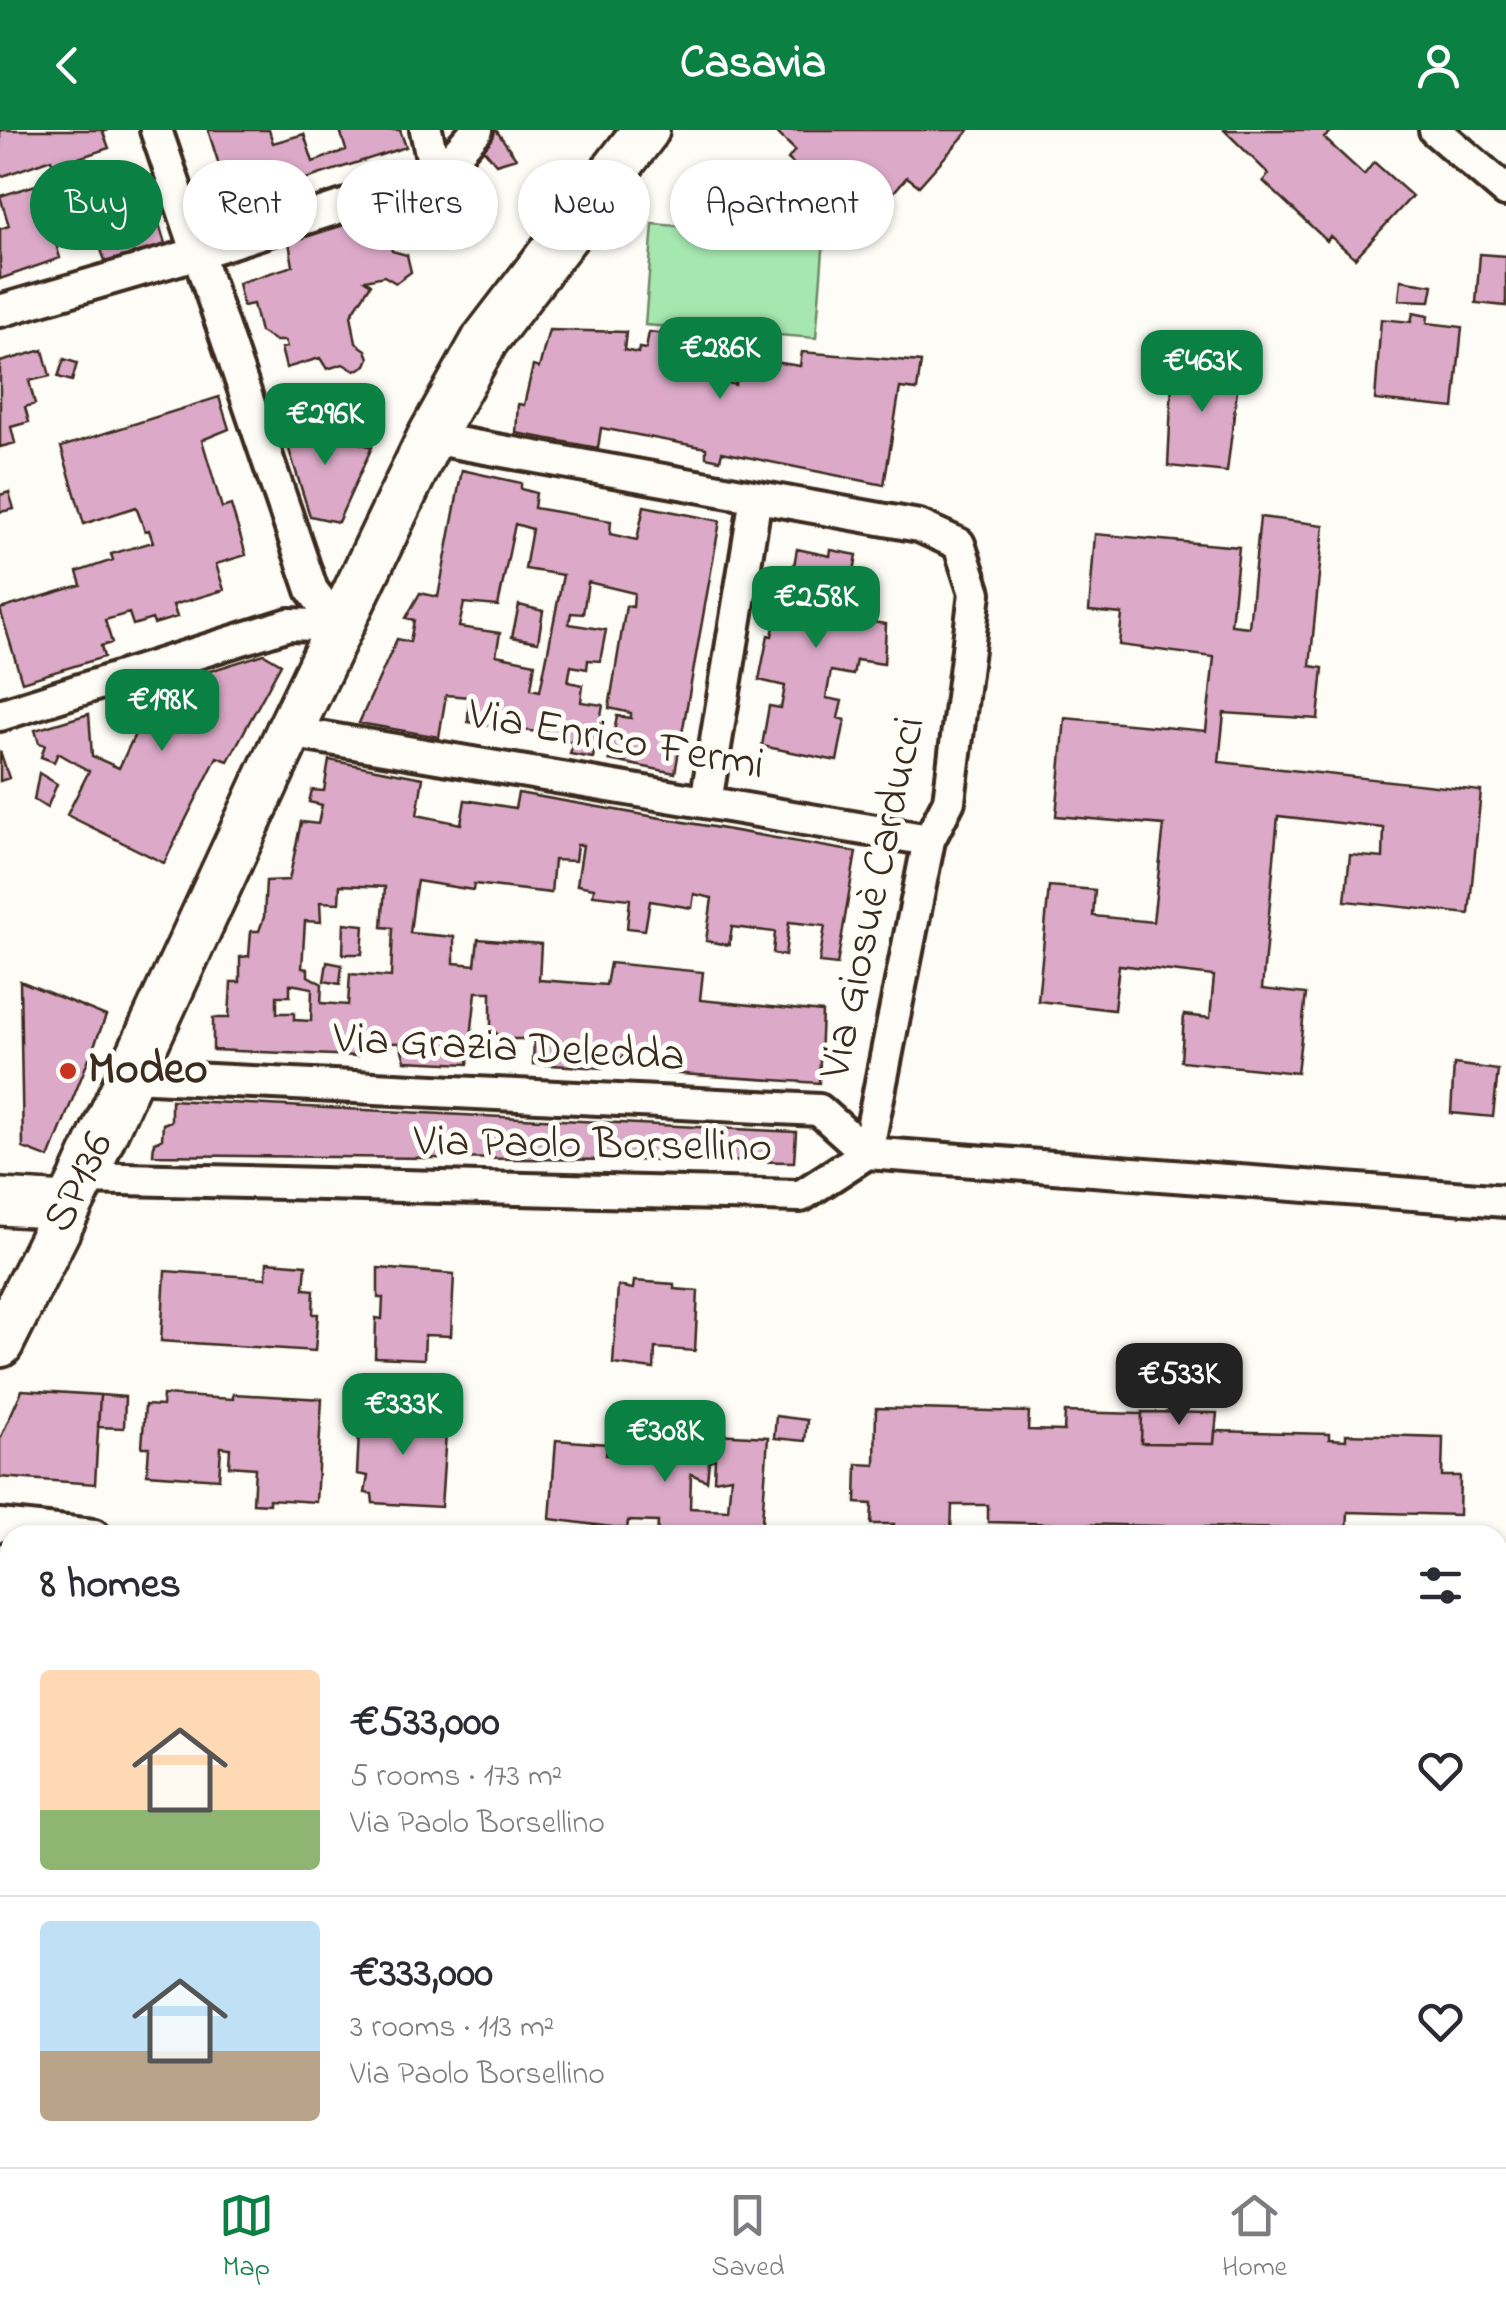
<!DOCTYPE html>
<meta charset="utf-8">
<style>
:root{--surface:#fff;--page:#f2f2f3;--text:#2b2b33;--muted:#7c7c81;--line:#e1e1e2;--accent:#0b8043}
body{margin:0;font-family:"Indie Flower",sans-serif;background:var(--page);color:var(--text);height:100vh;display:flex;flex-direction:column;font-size:38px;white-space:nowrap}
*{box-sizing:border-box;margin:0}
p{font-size:32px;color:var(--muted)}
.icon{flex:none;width:55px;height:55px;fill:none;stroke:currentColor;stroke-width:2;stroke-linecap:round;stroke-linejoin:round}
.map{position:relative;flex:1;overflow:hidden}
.panel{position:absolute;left:0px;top:1395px;width:1508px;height:642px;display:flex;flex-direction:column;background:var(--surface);border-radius:30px 30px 0 0;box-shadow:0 2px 8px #0004}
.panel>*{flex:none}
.top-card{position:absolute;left:30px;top:30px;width:1000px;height:90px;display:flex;gap:20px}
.price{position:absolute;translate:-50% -85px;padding:0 22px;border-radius:20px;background:var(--accent);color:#fff;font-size:32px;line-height:65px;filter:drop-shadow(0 2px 5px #0008)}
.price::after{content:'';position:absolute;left:50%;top:60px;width:30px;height:22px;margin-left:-15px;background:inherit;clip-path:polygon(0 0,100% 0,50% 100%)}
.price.on{background:#222;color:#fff}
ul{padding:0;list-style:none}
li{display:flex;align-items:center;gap:30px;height:250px;padding:0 40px}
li+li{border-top:2px solid var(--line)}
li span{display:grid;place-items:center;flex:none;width:280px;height:200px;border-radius:10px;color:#555}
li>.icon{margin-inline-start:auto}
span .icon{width:120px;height:120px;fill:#fffc;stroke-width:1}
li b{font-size:42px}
h2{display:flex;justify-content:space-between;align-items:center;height:120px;padding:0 40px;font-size:42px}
.pill{padding:0 35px;border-radius:45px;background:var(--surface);box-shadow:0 2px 8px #0004;font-size:35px;line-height:90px}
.pill.on{background:var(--accent);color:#fff}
header{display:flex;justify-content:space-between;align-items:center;height:130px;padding:0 40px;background:var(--accent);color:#fff;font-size:45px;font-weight:800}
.tab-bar{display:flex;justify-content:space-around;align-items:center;height:140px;border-top:2px solid var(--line);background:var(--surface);font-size:28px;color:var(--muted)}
.tab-bar a{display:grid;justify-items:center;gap:5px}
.tab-bar .on{color:var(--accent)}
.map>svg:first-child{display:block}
.green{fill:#a6e7b0;stroke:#708867;stroke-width:2.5}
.building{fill:#dcaac8;stroke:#3b2a1e;stroke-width:2.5;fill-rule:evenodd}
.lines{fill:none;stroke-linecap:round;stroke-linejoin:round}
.street-casing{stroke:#3b2a1e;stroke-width:38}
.secondary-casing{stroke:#3b2a1e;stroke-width:52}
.street{stroke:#fdfcf7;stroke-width:30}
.secondary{stroke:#fdfcf7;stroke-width:45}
.poi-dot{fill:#c8321e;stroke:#fdfcf7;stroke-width:4}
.labels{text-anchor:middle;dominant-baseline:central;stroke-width:10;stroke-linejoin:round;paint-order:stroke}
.street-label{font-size:45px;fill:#3b2a1e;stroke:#fdfcf7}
.poi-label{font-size:45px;font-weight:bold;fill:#3b2a1e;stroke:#fdfcf7;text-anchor:start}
</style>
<header><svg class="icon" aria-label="back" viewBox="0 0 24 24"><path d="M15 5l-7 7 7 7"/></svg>Casavia<svg class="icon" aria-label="person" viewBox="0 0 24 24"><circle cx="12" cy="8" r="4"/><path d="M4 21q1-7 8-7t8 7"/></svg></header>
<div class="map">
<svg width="1506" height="2037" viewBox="0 0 1506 2037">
<rect width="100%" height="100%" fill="#fdfcf7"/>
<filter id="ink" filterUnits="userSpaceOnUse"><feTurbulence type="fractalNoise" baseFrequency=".01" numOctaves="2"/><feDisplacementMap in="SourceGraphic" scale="20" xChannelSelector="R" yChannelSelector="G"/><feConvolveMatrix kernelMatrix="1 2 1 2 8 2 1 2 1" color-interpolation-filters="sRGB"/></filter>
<g filter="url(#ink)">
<!-- green -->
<path class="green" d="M653 94 824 108 816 208 645 195Z"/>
<!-- building -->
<path class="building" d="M0 0H108L103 2 109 18 54 36 51 29 0 47Z
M208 0H269L273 13 304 4 313 32 346 20 340 0H400L406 17 231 73Z
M488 0H496L516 28 496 34 477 11Z
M774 0H969L919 56 907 47 872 87 838 57 830 67 788 29 795 20Z
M1224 0H1333L1324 8 1364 45 1374 32 1412 66 1355 128 1330 106 1327 111 1263 51 1269 44Z
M124 35 134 59 141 56 153 97 159 94 166 117 107 136 76 51Z
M39 54 60 128 0 149V99L9 96 0 66Z
M370 87 375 106 387 103 392 121 407 125 411 142 396 153 384 146 365 150 371 154 351 185 356 213 366 220 369 228 366 235 355 241 343 234 327 239 320 228 286 238 281 218 287 217 285 211H276L260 202 253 174 243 176 238 153 293 136 289 112Z
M1480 124 1506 126V176L1476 173Z
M1401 150 1433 155 1430 171 1399 170Z
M1413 183 1428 186 1427 193 1462 197 1454 278 1375 270 1381 189 1411 192Z
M549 200 626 202 624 220 638 223 639 218 646 219 649 202 672 205 669 226 710 235 714 211 727 213 721 251 735 255 742 215 770 218 768 231 800 236 802 222 921 232 917 260 900 258 884 355 722 322 720 330 706 327V318L601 298 598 318 516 303 518 274 524 275 533 236 539 238Z
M43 220 50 246 29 251 35 274 25 277 29 292 11 297 15 313 0 317V232Z
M64 229 77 233 72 251 58 247Z
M1173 231 1240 236 1227 342 1168 336Z
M219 267 229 299 202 310 222 378 231 375 246 425 216 434 224 460 173 475 177 487 154 494 152 489 133 495 129 483 105 490 112 513 101 516 104 527 22 552 0 479 81 455 77 442 113 430 111 424 153 412 149 400 145 401 136 377 84 394 61 317Z
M279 288 372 317 338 392 310 386Z
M462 340 521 353V359L536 363 534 378 611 391 610 404 637 410 644 376 720 391 675 643 609 630 617 586 631 588V583L609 578 626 476 633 477 634 463 588 452 583 484 571 483 569 494 606 500 600 531 588 530 587 539 571 536 568 552 583 555 581 572 603 575 593 628 570 624 573 612 551 608V604L468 592 469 567 446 565 439 607 359 593 397 509 410 512 414 490 406 488 420 463 438 467ZM515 394 532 399 525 439 563 445 540 561 531 559 535 533 496 525 500 503 459 497 464 473 498 476Z
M9 362 14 379 0 382V365Z
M1260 387 1324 395 1310 536 1323 538 1318 589 1224 583 1219 632 1481 661 1469 784 1345 771 1350 725 1383 728 1384 698 1278 686 1262 859 1306 864 1297 943 1181 931 1184 885 1210 888 1214 846 1119 835 1114 880 1038 871 1049 756 1095 760 1093 786 1153 792 1164 695 1056 686 1065 588 1206 601 1214 527 1119 515 1122 484 1089 481 1095 404 1239 417 1231 495 1249 497Z
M797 419 830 426 831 420 857 425 852 453 872 457 865 491 886 494 884 534 856 530 853 545 831 541 826 568 842 571 838 588 845 590 837 631 762 616 769 576 781 578 785 556 759 550 768 505 772 506 775 492 767 490 771 465 782 467 787 440 793 441Z
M519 475 543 481 538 512 512 507Z
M264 524 281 534 228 631 217 627 164 733 67 685 89 641 58 623 54 632 41 627 45 615 39 613 35 600 89 584 92 626 119 638 142 589 133 584 146 561Z
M0 621 9 648 0 651Z
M329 630 423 648 417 685 461 694 465 670 515 678 518 663 856 722 837 835 819 833 825 796 789 792 785 826 773 823 775 802 732 797 729 815 706 811 712 768 694 764 692 778 650 771 645 800 627 798 630 769 593 765 594 758 577 755 583 715H577L575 731 554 730 551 763 474 754 473 760 417 751 415 762 410 803 454 807V833L475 835 478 809 541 814 539 850 606 855 610 833 703 842 700 870 822 882 819 953 666 943 665 925 624 922 621 931 604 928 603 938 533 934 534 909H502L491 898V862H476L468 934 405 931 400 913 358 912 357 926 213 920V888H229L231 852H240V827L249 826 251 801H259L264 787 266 751 289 750 301 692 318 694 322 675 309 672 312 660 324 661ZM340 755 385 757 382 797 393 798 391 847 350 844 348 875 321 873 322 854 308 846V839L302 838 305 791 321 792 320 772 339 773ZM290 854 312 858 311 891 294 890V883H277V866H290Z
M39 643 57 654 47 678 34 670Z
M344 793 364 795 362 824H343Z
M327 832 342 835 340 854 324 851Z
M20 851 106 886 49 1028 23 1018Z
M1454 934 1498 940 1493 987 1451 983Z
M171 970 796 1002 794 1032 153 1025 154 1012 162 1009 163 994 171 991Z
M267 1132 306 1135 304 1159 314 1160 313 1184H318L315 1221 161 1211 165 1141 266 1148Z
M378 1138 454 1144 451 1206 425 1205 424 1229 375 1227 376 1188 382 1189 383 1168H378Z
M634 1151 674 1154V1159L698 1161 695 1221 655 1218 654 1239 613 1234 618 1156 633 1159Z
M22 1260 100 1265 95 1354 0 1347V1309Z
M233 1264 322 1269 316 1372 269 1369V1374L253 1373 255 1338 229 1336 230 1318 221 1317 219 1349 147 1344 149 1317H142L145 1275 162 1276 163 1265 233 1269Z
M100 1265 125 1267 124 1298 98 1297Z
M876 1278 1029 1282 1028 1300 1064 1301 1065 1282 1142 1284 1141 1313 1214 1314 1215 1301 1329 1304V1309L1346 1310V1304L1443 1307 1442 1346H1460L1459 1385 1348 1382 1347 1405H1290V1399L988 1392V1375H952L951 1405H893L894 1394H871L872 1374 856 1373 857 1334 875 1335Z
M1142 1282 1217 1283 1214 1314 1141 1313Z
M360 1283 447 1288 441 1377 373 1373 372 1364 365 1363 368 1346 357 1344Z
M776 1286 807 1290 805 1311 774 1308Z
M662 1301 768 1307 761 1405H657L658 1392 628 1391 627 1399 550 1389 556 1310 607 1314 606 1325 661 1329ZM715 1329 714 1350 731 1347 728 1380 690 1378 691 1344 707 1351 709 1331Z
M0 1469 10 1470V1619L0 1618Z
M0 1926 10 1928V2003L0 2001Z
M83 2028H133L131 2037H82Z
M272 2028H347L346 2037H270Z
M365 2028H564L562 2037H428L418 2034 417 2037H364Z
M601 2028H668L667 2037H572L573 2032 601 2033Z
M1061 2028H1170L1180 2037H1071Z"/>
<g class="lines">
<defs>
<path id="street" d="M156 0 312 460 339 496
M426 0 436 46
M1435 0 1506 61
M0 181 195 124 436 46 477 0
M430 308 919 396 959 414 975 463 949 671 929 710 867 1023
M0 585 289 494 339 496
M289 602 929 710
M706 672 756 367
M131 946 819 980 867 1023
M83 1048 801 1066 867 1023 1506 1071
M0 1395 94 1405
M0 1811 10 1812
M774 2028 782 2037
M1256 2028 1267 2037
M705 2037 706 2028"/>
<g id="secondary">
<path d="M0 1072 67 1076"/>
<path id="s1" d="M0 1214 83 1048 289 602 430 308 485 210 646 0"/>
</g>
</defs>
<!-- street casing -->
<use href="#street" class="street-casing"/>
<!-- secondary casing -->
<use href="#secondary" class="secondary-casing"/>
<!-- street -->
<use href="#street" class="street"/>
<!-- secondary -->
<use href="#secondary" class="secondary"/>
</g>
</g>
<!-- markers -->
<circle class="poi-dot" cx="68" cy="941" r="10"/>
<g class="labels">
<!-- street labels -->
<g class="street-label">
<text transform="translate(616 611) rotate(10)">Via Enrico Fermi</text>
<text transform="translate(874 768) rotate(-78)">Via Giosuè Carducci</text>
<text transform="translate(509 919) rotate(3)">Via Grazia Deledda</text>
<text transform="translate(593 1016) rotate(1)">Via Paolo Borsellino</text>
<text stroke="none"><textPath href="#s1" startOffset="180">SP136</textPath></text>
</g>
<!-- poi labels -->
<g class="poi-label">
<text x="88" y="941">Modeo</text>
</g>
</g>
</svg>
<b class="price" style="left:720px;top:272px">€286K</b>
<b class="price" style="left:1202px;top:285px">€463K</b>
<b class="price" style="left:325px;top:338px">€296K</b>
<b class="price" style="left:816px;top:521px">€258K</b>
<b class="price" style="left:162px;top:624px">€198K</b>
<b class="price on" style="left:1179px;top:1298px">€533K</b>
<b class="price" style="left:403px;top:1328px">€333K</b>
<b class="price" style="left:665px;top:1355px">€308K</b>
<div class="top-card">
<a class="pill on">Buy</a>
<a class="pill">Rent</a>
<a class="pill">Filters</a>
<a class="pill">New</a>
<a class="pill">Apartment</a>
</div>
<section class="panel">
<h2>8 homes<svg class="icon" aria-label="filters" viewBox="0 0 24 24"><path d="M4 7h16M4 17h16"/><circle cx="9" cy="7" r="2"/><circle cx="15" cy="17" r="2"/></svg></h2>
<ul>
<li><span style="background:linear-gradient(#ffd9b3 70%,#8fb573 0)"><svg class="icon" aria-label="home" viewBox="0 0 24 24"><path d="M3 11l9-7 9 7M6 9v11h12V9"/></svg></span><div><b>€533,000</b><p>5 rooms · 173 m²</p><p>Via Paolo Borsellino</p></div><svg class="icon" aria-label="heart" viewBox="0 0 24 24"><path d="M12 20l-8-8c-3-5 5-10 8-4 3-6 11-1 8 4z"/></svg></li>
<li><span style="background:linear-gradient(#bfe0f5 65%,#b9a48a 0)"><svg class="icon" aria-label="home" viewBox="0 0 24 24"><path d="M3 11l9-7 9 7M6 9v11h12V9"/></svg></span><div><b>€333,000</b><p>3 rooms · 113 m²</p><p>Via Paolo Borsellino</p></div><svg class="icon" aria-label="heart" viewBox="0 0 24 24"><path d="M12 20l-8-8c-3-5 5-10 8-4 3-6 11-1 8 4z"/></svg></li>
</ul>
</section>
</div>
<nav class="tab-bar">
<a class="on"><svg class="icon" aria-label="map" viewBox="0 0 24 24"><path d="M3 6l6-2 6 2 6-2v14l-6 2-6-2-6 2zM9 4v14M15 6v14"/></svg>Map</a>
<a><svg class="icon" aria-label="saved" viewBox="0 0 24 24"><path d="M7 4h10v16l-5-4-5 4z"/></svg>Saved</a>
<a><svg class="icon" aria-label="home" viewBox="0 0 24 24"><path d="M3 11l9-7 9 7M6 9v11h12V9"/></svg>Home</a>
</nav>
